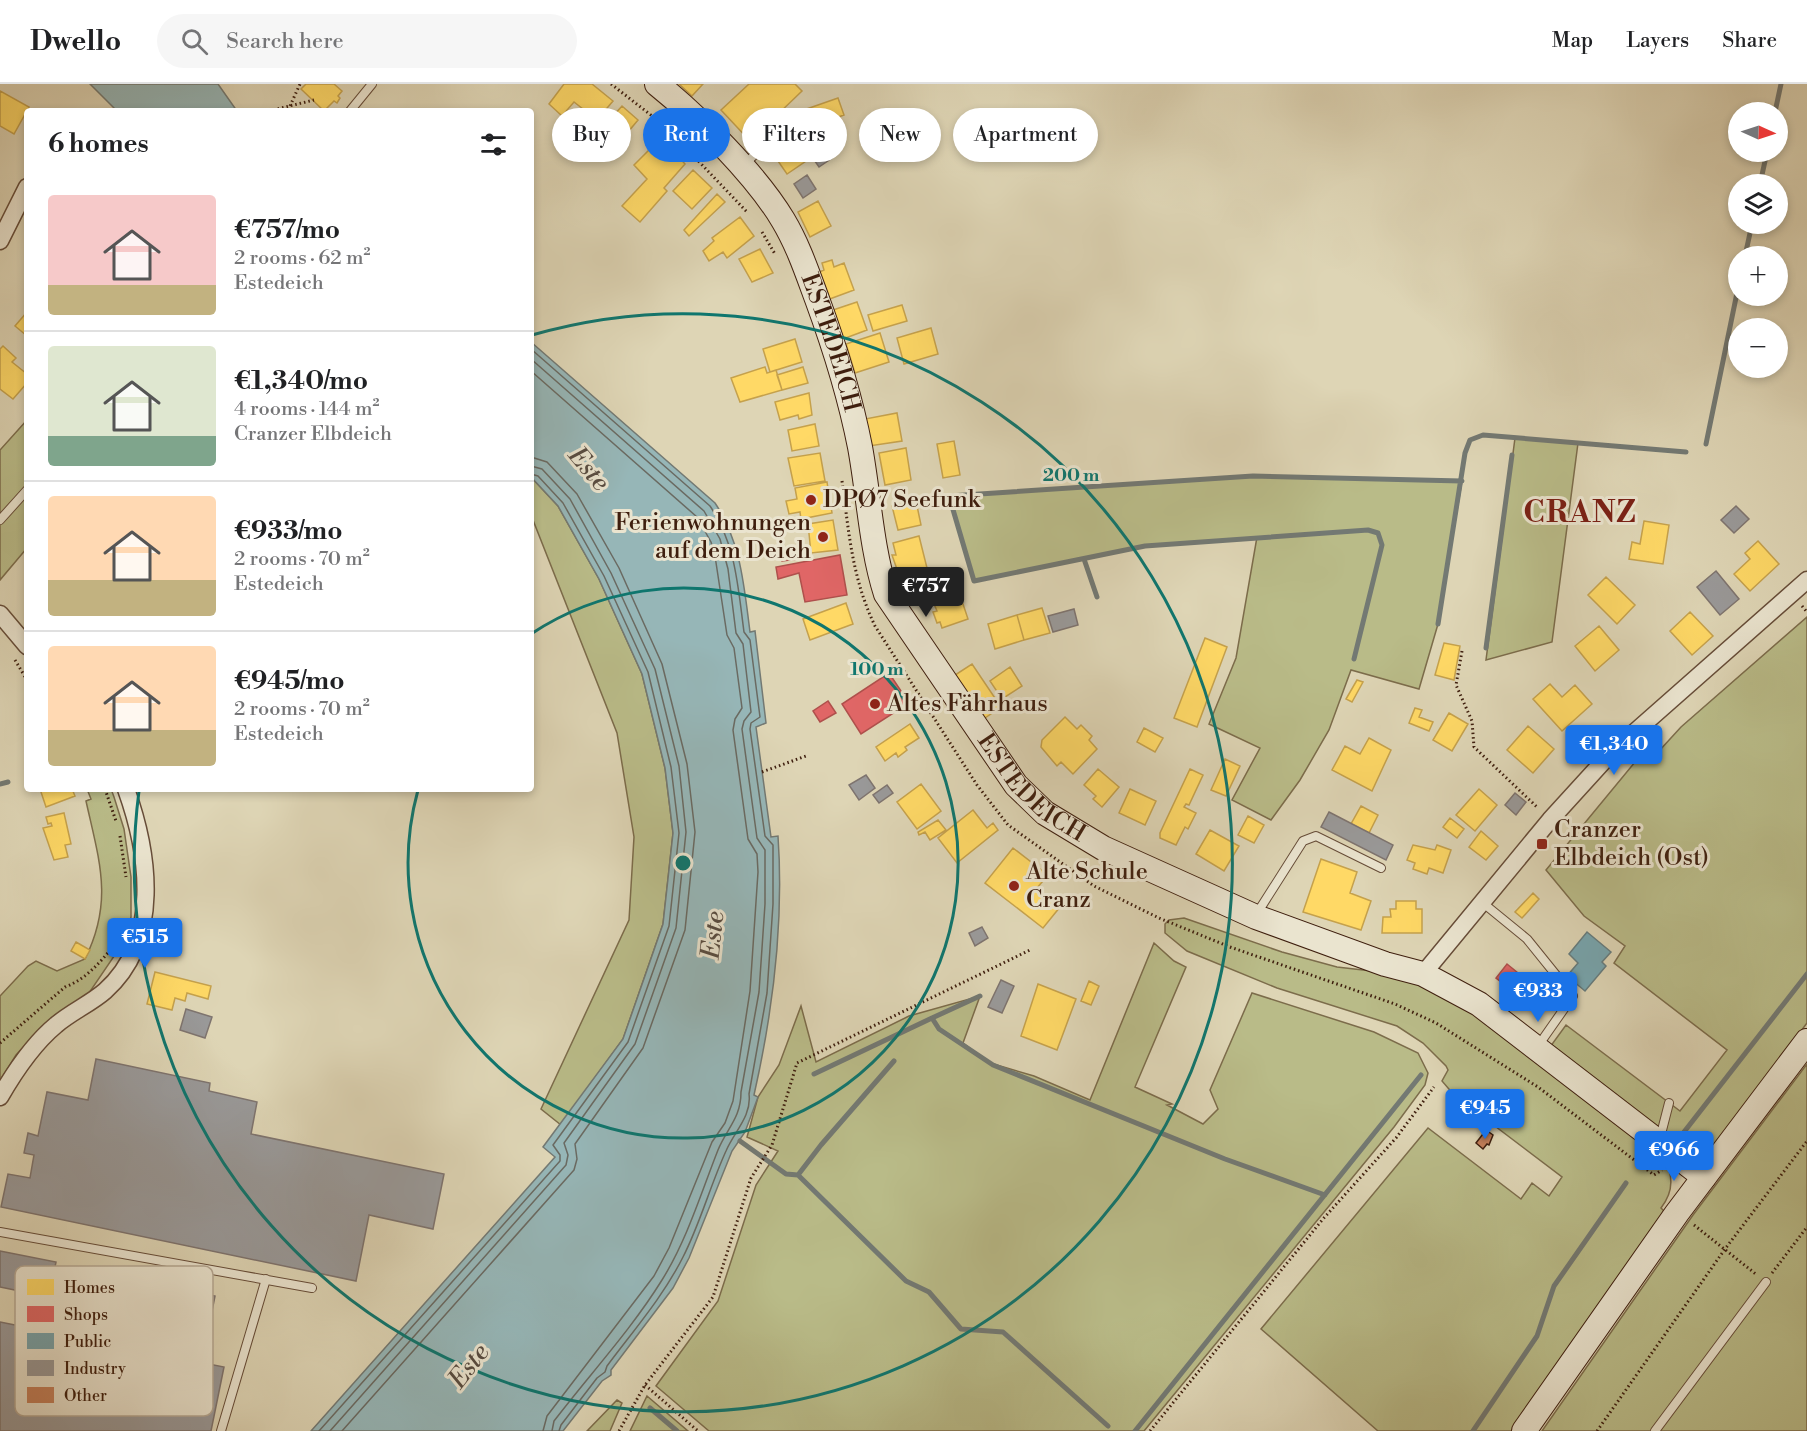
<!DOCTYPE html>
<meta charset="utf-8">
<style>
:root{--surface:#fff;--page:#f6f6f6;--text:#202124;--muted:#757577;--line:#e0e0e0;--accent:#1a73e8}
body{margin:0;font-family:"Libre Bodoni",serif;background:var(--page);color:var(--text);height:100vh;display:flex;flex-direction:column;font-size:22px;white-space:nowrap}
*{box-sizing:border-box;margin:0}
p{font-size:20px;color:var(--muted)}
.icon{flex:none;width:33px;height:33px;fill:none;stroke:currentColor;stroke-width:2;stroke-linecap:round;stroke-linejoin:round}
.map{position:relative;flex:1;overflow:hidden}
.panel{position:absolute;left:24px;top:24px;width:510px;height:684px;display:flex;flex-direction:column;background:var(--surface);border-radius:6px;box-shadow:0 3px 9px #0003}
.panel>*{flex:none}
.top-card{position:absolute;left:552px;top:24px;width:570px;height:54px;display:flex;gap:12px}
.needle{width:39px;rotate:93deg}
.controls{position:absolute;left:1728px;top:18px;display:grid;gap:12px}
.controls a{display:grid;place-items:center;width:60px;height:60px;border-radius:50%;background:var(--surface);box-shadow:0 3px 9px #0003;font-size:30px}
.price{position:absolute;translate:-50% -51px;padding:0 14px;border-radius:6px;background:var(--accent);color:#fff;font-size:20px;line-height:39px;filter:drop-shadow(0 2px 3px #0008)}
.price::after{content:'';position:absolute;left:50%;top:36px;width:18px;height:14px;margin-left:-9px;background:inherit;clip-path:polygon(0 0,100% 0,50% 100%)}
.price.on{background:#222;color:#fff}
ul{padding:0;list-style:none}
li{display:flex;align-items:center;gap:18px;height:150px;padding:0 24px}
li+li{border-top:2px solid var(--line)}
li span{display:grid;place-items:center;flex:none;width:168px;height:120px;border-radius:6px;color:#555}
li>.icon{margin-inline-start:auto}
span .icon{width:72px;height:72px;fill:#fffc;stroke-width:1}
li b{font-size:26px}
h2{display:flex;justify-content:space-between;align-items:center;height:72px;padding:0 24px;font-size:26px}
.chip{padding:0 21px;border-radius:27px;background:var(--surface);box-shadow:0 3px 9px #0003;font-size:21px;line-height:54px}
.chip.on{background:var(--accent);color:#fff}
header{display:flex;align-items:center;gap:36px;box-sizing:border-box;height:84px;padding:0 30px;background:var(--surface);border-bottom:2px solid var(--line)}
header strong{font-size:28px}
nav{display:flex;gap:33px;margin-inline-start:auto;font-size:21px}
.search{width:420px;height:54px;background:var(--page);display:flex;align-items:center;gap:15px;box-sizing:border-box;padding:0 21px;border-radius:33px;color:var(--muted);font-size:22px}
.map>svg:first-child{display:block}
.green{fill:#b9bb88;stroke:#7c6c4b;stroke-width:1.5}
.water{fill:#96b6b7;stroke:#737973;stroke-width:1.5}
.homes{fill:#ffd966;stroke:#c5a14c;stroke-width:1.5}
.shops{fill:#e06666;stroke:#af504c;stroke-width:1.5}
.public{fill:#76a5af;stroke:#657c7f;stroke-width:1.5}
.industry{fill:#999;stroke:#7e746f;stroke-width:1.5}
.lines{fill:none;stroke-linecap:round;stroke-linejoin:round}
.shore{stroke:#6a6a62;stroke-width:1.5}
.stream{stroke:#737973;stroke-width:5}
.building{fill:#c5805b;stroke:#3e1e0e;stroke-width:1.5}
.lane-casing{stroke:#664c38;stroke-width:10}
.street-casing{stroke:#664c38;stroke-width:19}
.secondary-casing{stroke:#3e1e0e;stroke-width:26}
.path{stroke:#3e1e0e;stroke-width:3;stroke-dasharray:1.5 3;stroke-linecap:butt}
.lane{stroke:#eae4cf;stroke-width:8}
.street{stroke:#eae4cf;stroke-width:16}
.secondary{stroke:#eae4cf;stroke-width:24}
.ring{fill:none;stroke:#0f766e;stroke-width:3}
.poi-dot{fill:#8f2418;stroke:#eae4cf;stroke-width:2}
.labels{text-anchor:middle;dominant-baseline:central;stroke-width:6;stroke-linejoin:round;paint-order:stroke}
.street-label{font-size:24px;fill:#3e1e0e;stroke:#eae4cf}
.poi-label{font-size:24px;fill:#3e1e0e;stroke:#eae4cf;text-anchor:start}
.water-label{font-size:26px;font-style:italic;fill:#584c41;stroke:#eae4cf}
.district-label{font-size:30px;font-weight:bold;letter-spacing:1.5px;fill:#7a1f14;stroke:#eae4cf}
.key{fill:#eae4cf;stroke:#b6a995;stroke-width:1.5}
.key-label{font-size:16px;fill:#3e1e0e}
.centre{fill:#0f766e;stroke:#eae4cf;stroke-width:3}
.ring-label{font-size:18px;text-anchor:middle;font-weight:bold;fill:#0f766e;stroke:#eae4cf;stroke-width:6;stroke-linejoin:round;paint-order:stroke}
</style>
<header>
<strong>Dwello</strong>
<div class="search"><svg class="icon" aria-label="search" viewBox="0 0 24 24"><circle cx="10" cy="10" r="6"/><path d="M15 15l6 6"/></svg>Search here</div>
<nav><a>Map</a><a>Layers</a><a>Share</a></nav>
</header>
<div class="map">
<svg width="1807" height="1347" viewBox="0 0 1807 1347">
<rect width="100%" height="100%" fill="#ded5b5"/>
<filter id="stains"><feTurbulence type="fractalNoise" baseFrequency=".00333" numOctaves="4"/><feColorMatrix values="0 0 0 0 .2 0 0 0 0 .09 0 0 0 0 .02 0 0 0 .5 -.17"/></filter>
<radialGradient id="worn" r=".72"><stop offset=".6" stop-color="#630" stop-opacity="0"/><stop offset="1" stop-color="#630" stop-opacity=".3"/></radialGradient>
<!-- green -->
<path class="green" d="M27 336V464L0 496V366Z
M1515 354 1578 359 1552 558 1486 576Z
M1253 392 1462 397 1438 540 1419 605 1351 586 1329 646 1300 696 1271 736 1232 716 1260 664 1209 640 1236 574 1257 453 1145 462 974 497 949 412Z
M531 393 558 422 599 495 642 590 665 684 673 749 663 840 623 955 561 1041 541 1025 629 836 634 753 617 649 531 431Z
M1807 533V939L1716 1060 1702 1064 1679 1062 1550 963 1566 941 1680 1027 1727 966 1614 879 1625 862 1584 832 1546 786 1640 672 1659 667 1681 643Z
M87 705H111L114 713 124 745 131 793V833L121 862 89 909 41 944 16 971 0 997V912L28 882 36 877 57 887 85 875C114 817 99 776 86 717L91 715Z
M1184 834 1282 868 1337 883 1389 889 1429 905 1467 925 1666 1079C1674 1095 1672 1110 1661 1124L1666 1129 1511 1347H1378L1261 1245 1428 1044 1521 1115 1532 1099 1549 1112 1562 1093 1454 1011 1442 997 1448 986 1446 982 1423 959 1397 942 1277 904 1187 867 1165 849V840L1169 836Z
M1154 859 1174 877 1186 883 1135 1003 1172 1020 1167 1021 1203 1040 1218 1025 1210 1006 1252 909 1374 948 1418 969 1428 989 1425 1001 1394 1043 1144 1347H709L656 1302 718 1217 756 1101 778 1067 747 1053 758 1013 779 981 801 922 816 978 909 932 980 912 963 959 990 979 1034 992 1090 1016Z
M1807 980V1347H1542L1693 1131Z
M647 1312 688 1347H630Z
M617 1316 622 1319 610 1347H587Z"/>
<!-- water -->
<path class="water" d="M90 0H218L237 27H117Z
M531 258 715 419C741 458 744 502 750 548L755 547 766 639 756 643 771 753 778 752C784 839 773 927 754 1011L758 1013 745 1048 732 1067 689 1174 673 1204 611 1286V1291L602 1297 563 1347H311L555 1073 543 1063 623 955 663 840 673 749 665 684 642 590 599 495 558 422 531 393Z"/>
<!-- homes -->
<path class="homes" d="M306 0H334L342 7 338 12 340 14 337 19 334 17 324 27 301 5Z
M564 0H592L613 17 597 36 574 18 562 32 549 20Z
M679 0H703L692 12Z
M749 0H795L802 7 750 57 721 26Z
M0 7 29 23 14 50 0 42Z
M838 14 844 31 805 45 798 28Z
M622 22 638 36 613 66 605 60 614 50 605 41Z
M794 54 809 75 787 90 778 77 782 75 776 67Z
M660 55 670 62 674 60 680 66 676 70 685 80 664 104 667 107 640 138 622 122 647 95 634 81Z
M693 86 712 104 692 125 673 107Z
M717 110 725 118 689 152 684 146Z
M818 117 831 142 810 153 798 128Z
M740 133 754 152 727 174 723 168 709 177 703 167 714 157 712 154Z
M760 165 773 189 752 198 739 175Z
M832 176 834 183 844 179 854 206 827 216 817 189 824 186 822 179Z
M857 218 867 246 843 255 833 226Z
M902 221 907 237 873 247 868 231Z
M27 228V252L15 242Z
M931 244 938 270 904 280 897 254Z
M880 249 889 278 855 289 846 260Z
M795 255 802 278 770 288 763 265Z
M3 262 16 274 12 278 27 290V299L13 315 0 305V265Z
M765 283 767 289 776 286 782 306 740 318 731 294Z
M803 283 808 299 782 306 777 291Z
M809 309 812 331 799 335 798 331 780 336 775 318Z
M897 329 902 357 869 362 865 335Z
M815 340 819 362 792 367 788 346Z
M954 357 960 391 943 394 937 360Z
M906 364 911 396 885 401 879 369Z
M820 369 825 397 794 402 788 374Z
M827 398 832 429 801 435 800 428 789 430 786 417 797 415 795 404Z
M916 417 921 441 898 446 892 422Z
M833 436 838 466 811 469 808 440Z
M1644 437 1669 441 1663 480 1629 475 1632 458 1640 460Z
M919 452 927 484 899 491 892 471H896L893 459Z
M1758 457 1779 480 1750 507 1734 490 1750 475 1745 469Z
M1606 493 1635 521 1617 540 1588 511Z
M960 511 968 535 942 544 940 538 937 539 933 528 937 527 934 520Z
M846 519 853 540 810 556 803 535Z
M1042 524 1050 549 1024 556 1017 531Z
M1690 528 1713 552 1692 571 1670 547Z
M1017 531 1024 556 995 565 988 540Z
M1599 542 1619 566 1595 587 1575 562Z
M1205 554 1227 563 1197 643 1174 634Z
M1444 559 1460 562 1454 596 1435 591Z
M972 580 1001 623 982 636 952 593Z
M1010 583 1022 602 1002 615 990 597Z
M1357 596 1363 598 1352 618 1346 615Z
M1550 600 1562 613 1575 601 1592 620 1562 647 1533 615Z
M1415 624 1422 626 1419 633 1433 638 1429 647 1409 639Z
M1449 629 1468 640 1452 667 1433 656Z
M1065 633 1077 645 1081 641 1092 652 1089 656 1097 665 1073 690 1061 678 1057 682 1041 663 1042 656Z
M910 640 919 654 905 663 907 666 898 673 896 669 885 677 876 663Z
M1528 642 1554 665 1533 689 1507 666Z
M1144 644 1163 654 1155 668 1137 658Z
M1369 654 1391 666 1372 707 1332 686 1345 662 1360 670Z
M1225 675 1240 682 1226 712 1211 706Z
M1098 685 1119 703 1102 723 1093 715 1096 712 1084 701Z
M1190 685 1203 691 1189 721 1186 720 1184 723 1196 729 1188 745 1185 743 1176 761 1160 754V749Z
M921 700 941 727 917 745 897 718Z
M40 705H72L75 712 46 723Z
M1130 705 1156 717 1145 741 1119 729Z
M1479 705 1497 721 1475 747 1456 731Z
M1361 722 1378 731 1369 749 1351 740Z
M973 726 987 744 993 739 998 746 957 779 938 754Z
M64 729 71 760 65 761 68 773 54 776 43 744 52 742 51 739 48 740 46 733Z
M1248 732 1264 741 1254 759 1238 751Z
M1450 734 1464 745 1457 754 1443 743Z
M938 736 946 746 930 756 925 748 919 751 918 748Z
M1210 746 1239 762 1224 787 1196 770Z
M1481 747 1498 762 1486 776 1469 763Z
M1413 761 1435 766 1437 761 1451 766 1443 789 1429 784 1427 790 1413 785 1415 779 1407 776Z
M1013 764 1048 791 1037 804 1060 823 1043 844 985 799Z
M1321 775 1357 788 1350 809 1371 817 1361 846 1303 828Z
M1533 809 1539 815 1522 834 1515 828Z
M1396 817H1416V825H1422V849H1382L1383 833H1391L1390 825H1396Z
M76 858 90 866 85 875 71 867Z
M155 888 211 902 208 915 187 909 185 917 175 914 172 926 147 920Z
M1089 897 1099 902 1091 921 1081 917Z
M1038 900 1076 915 1057 966 1021 952Z"/>
<!-- shops -->
<path class="shops" d="M797 464 798 475 782 477 780 467Z
M840 471 847 511 805 518 799 489 778 495 776 483Z
M889 589 909 619 861 650 842 620Z
M828 617 836 629 820 638 813 627Z
M1507 880 1528 897 1518 911 1496 894Z"/>
<!-- public -->
<path class="public" d="M1587 848 1611 868 1602 878 1606 882 1585 907 1567 892 1578 879 1569 870Z"/>
<!-- industry -->
<path class="industry" d="M825 64 832 74 819 83 812 73Z
M807 91 816 105 803 114 794 100Z
M1736 422 1749 435 1734 449 1721 436Z
M1716 487 1739 515 1720 531 1697 503Z
M1074 525 1078 541 1053 548 1048 532Z
M866 691 875 704 859 716 849 701Z
M887 701 893 709 879 719 873 711Z
M1515 709 1526 718 1516 731 1505 721Z
M1329 728 1393 761 1386 776 1321 743Z
M982 843 988 854 975 862 969 849Z
M1001 896 1014 902 1002 929 988 923Z
M186 925 212 933 205 954 180 946Z
M96 975 210 999 209 1007 257 1018 251 1050 444 1090 433 1145 369 1131 356 1197 1 1123 8 1090 30 1094 34 1071 24 1069 28 1049 38 1052 47 1008 88 1016Z
M0 1167 56 1178 49 1213 0 1203Z
M144 1197 215 1212 208 1247 137 1232Z
M0 1238 224 1283 211 1347H0Z"/>
<g class="lines">
<!-- shore -->
<path class="shore" d="M531 265 710 422C736 460 738 504 744 548L750 556 760 633 751 639 750 645 765 752 773 761V820L767 909 749 1010C752 1032 734 1048 726 1067 710 1102 700 1140 683 1173 663 1213 633 1247 607 1282L605 1288 597 1294 561 1341 559 1347
M531 275 704 427 720 455 728 485 736 549 743 560 751 628 744 637 742 645 757 754 765 766V820L759 908 741 1008C741 1034 727 1044 718 1066 701 1109 687 1156 662 1196 631 1246 590 1290 554 1337L552 1347
M531 287 697 433 711 458 715 472 727 551 734 564 742 624 735 635 733 646 748 755 757 770 758 788 750 907 733 1017 725 1039 712 1058 669 1164 654 1192 547 1332 543 1347
M319 1347 560 1077V1071L553 1061 628 958 669 842 679 749 671 683 648 588 604 492 563 419 538 392 531 390
M330 1347 566 1081 568 1071 564 1059 635 960 676 844 686 748 679 682 655 585 611 489 570 415 542 385 531 382
M342 1347 574 1086 577 1075 575 1060 643 964 685 846 695 748 687 680 662 580 619 484 577 410 547 378 531 373"/>
<!-- stream -->
<path class="stream" d="M1775 28 1781 0
M1760 100 1767 68
M1745 172 1752 140
M1706 360 1738 204
M1084 475 1097 513
M1438 540 1465 369 1470 356 1483 351 1686 368
M1486 564 1512 371
M1354 575 1382 461 1378 449 1368 446 1145 462 974 497 949 412 1253 392 1462 397
M0 700 8 698
M932 934 980 912
M814 990 932 934 939 945 993 981 1225 1075 1325 1111
M1684 1048 1807 890
M740 1057 786 1090 798 1091 906 1197 929 1208 961 1245 1003 1248 1108 1342
M798 1091 821 1061 894 977
M650 1324 677 1347
M1135 1347 1421 991
M1473 1347 1537 1252 1554 1202 1626 1099"/>
</g>
<!-- building -->
<path class="building" d="M1486 1046 1493 1051 1489 1061 1487 1060 1483 1065 1476 1059Z"/>
<g class="lines">
<defs>
<path id="lane" d="M350 27 372 0
M744 81 793 33
M0 436 27 406
M1483 819 1527 855 1573 912 1538 962
M1256 831 1303 757 1316 752 1381 784
M1660 1054 1669 1019
M0 1148 312 1204
M221 1347 266 1195
M1655 1347 1766 1198"/>
<path id="street" d="M0 157 27 103
M0 530 27 562
M1423 890 1550 736 1611 669 1807 496
M0 1013C15 987 33 960 56 941 71 928 90 920 105 907 162 856 149 769 126 705"/>
<g id="secondary">
<path id="s1" d="M657 0C698 33 756 91 783 136 798 161 807 188 817 215 835 264 850 312 860 363 869 412 871 463 886 510L1016 701 1045 729 1103 764 1256 833 1385 880 1423 890 1479 920 1704 1093"/>
<path d="M1524 1347 1677 1129 1807 957"/>
</g>
</defs>
<!-- lane casing -->
<use href="#lane" class="lane-casing"/>
<!-- street casing -->
<use href="#street" class="street-casing"/>
<!-- secondary casing -->
<use href="#secondary" class="secondary-casing"/>
<!-- path -->
<path class="path" d="M611 0 665 42 747 128
M290 22 300 0
M269 27 314 16
M762 148 775 170
M842 397C849 449 852 494 875 542L977 701 1008 741 1094 802 1159 834 1230 863 1395 920 1436 939 1538 1003 1654 1091 1662 1086
M1802 522 1807 528
M1462 567 1456 601 1472 637 1474 663 1538 724
M15 576 27 596
M762 688 806 672
M105 705 116 737
M120 752 126 793
M0 959 65 903C87 895 102 876 117 858
M1694 1141 1757 1191
M1772 1189 1807 1143
M645 1301 698 1347
M619 1347 645 1301 713 1213 751 1094 772 1061 797 979 1030 866
M1150 1347 1323 1135 1396 1054 1434 1003
M1597 1347 1725 1165 1807 1057"/>
<!-- lane -->
<use href="#lane" class="lane"/>
<!-- street -->
<use href="#street" class="street"/>
<!-- secondary -->
<use href="#secondary" class="secondary"/>
</g>
<!-- distance rings -->
<g class="ring">
<path d="M531 550A275 275 0 1 1 418 706"/>
<path d="M532 251A549 549 0 1 1 139 707"/>
</g>
<!-- markers -->
<g class="poi-dot">
<circle cx="811" cy="416" r="6"/>
<circle cx="823" cy="453" r="6"/>
<circle cx="875" cy="620" r="6"/>
<rect x="1536" y="754" width="12" height="12" rx="3"/>
<circle cx="1014" cy="802" r="6"/>
</g>
<g class="labels">
<!-- street labels -->
<g class="street-label">
<text stroke="none"><textPath href="#s1" startOffset="318">ESTEDEICH</textPath></text>
<text stroke="none"><textPath href="#s1" startOffset="820">ESTEDEICH</textPath></text>
</g>
<!-- poi labels -->
<g class="poi-label">
<text x="823" y="416">DPØ7 Seefunk</text>
<text x="811" y="439" text-anchor="end">Ferienwohnungen<tspan x="811" dy="28">auf dem Deich</tspan></text>
<text x="887" y="620">Altes Fährhaus</text>
<text x="1554" y="746">Cranzer<tspan x="1554" dy="28">Elbdeich (Ost)</tspan></text>
<text x="1026" y="788">Alte Schule<tspan x="1026" dy="28">Cranz</tspan></text>
</g>
<!-- water labels -->
<g class="water-label">
<text transform="translate(589 385) rotate(50)">Este</text>
<text transform="translate(713 851) rotate(-84)">Este</text>
<text transform="translate(469 1282) rotate(-52)">Este</text>
</g>
<!-- district labels -->
<g class="district-label">
<text x="1580" y="429">CRANZ</text>
</g>
</g>
<!-- legend -->
<rect x="15" y="1182" width="198" height="150" rx="9" class="key"/>
<rect x="27" y="1195" width="27" height="16" fill="#ffd966"/>
<rect x="27" y="1222" width="27" height="16" fill="#e06666"/>
<rect x="27" y="1249" width="27" height="16" fill="#76a5af"/>
<rect x="27" y="1276" width="27" height="16" fill="#999"/>
<rect x="27" y="1303" width="27" height="16" fill="#c5805b"/>
<g class="key-label">
<text x="64" y="1209">Homes</text>
<text x="64" y="1236">Shops</text>
<text x="64" y="1263">Public</text>
<text x="64" y="1290">Industry</text>
<text x="64" y="1317">Other</text>
</g>
<circle cx="683" cy="779" r="9" class="centre"/>
<g class="ring-label">
<text x="1071" y="397">200 m</text>
<text x="877" y="591">100 m</text>
</g>
<rect width="100%" height="100%" filter="url(#stains)"/>
<rect width="100%" height="100%" fill="url(#worn)"/>
</svg>
<div class="controls">
<a><svg class="needle" viewBox="-14 -14 28 28"><path d="M0-13l5 13h-10z" fill="#e53935"/><path d="M0 13l5-13h-10z" fill="#757577"/></svg></a>
<a><svg class="icon" aria-label="layers" viewBox="0 0 24 24"><path d="M12 4l9 5-9 5-9-5zM3 14l9 5 9-5"/></svg></a>
<a>+</a>
<a>−</a>
</div>
<b class="price on" style="left:926px;top:534px">€757</b>
<b class="price" style="left:1614px;top:692px">€1,340</b>
<b class="price" style="left:145px;top:885px">€515</b>
<b class="price" style="left:1538px;top:939px">€933</b>
<b class="price" style="left:1485px;top:1056px">€945</b>
<b class="price" style="left:1674px;top:1098px">€966</b>
<div class="top-card">
<a class="chip">Buy</a>
<a class="chip on">Rent</a>
<a class="chip">Filters</a>
<a class="chip">New</a>
<a class="chip">Apartment</a>
</div>
<section class="panel">
<h2>6 homes<svg class="icon" aria-label="filters" viewBox="0 0 24 24"><path d="M4 7h16M4 17h16"/><circle cx="9" cy="7" r="2"/><circle cx="15" cy="17" r="2"/></svg></h2>
<ul>
<li><span style="background:linear-gradient(#f6c9c9 75%,#c2b280 0)"><svg class="icon" aria-label="home" viewBox="0 0 24 24"><path d="M3 11l9-7 9 7M6 9v11h12V9"/></svg></span><div><b>€757/mo</b><p>2 rooms · 62 m²</p><p>Estedeich</p></div></li>
<li><span style="background:linear-gradient(#dfe7d0 75%,#7fa58c 0)"><svg class="icon" aria-label="home" viewBox="0 0 24 24"><path d="M3 11l9-7 9 7M6 9v11h12V9"/></svg></span><div><b>€1,340/mo</b><p>4 rooms · 144 m²</p><p>Cranzer Elbdeich</p></div></li>
<li><span style="background:linear-gradient(#ffd9b3 70%,#c2b280 0)"><svg class="icon" aria-label="home" viewBox="0 0 24 24"><path d="M3 11l9-7 9 7M6 9v11h12V9"/></svg></span><div><b>€933/mo</b><p>2 rooms · 70 m²</p><p>Estedeich</p></div></li>
<li><span style="background:linear-gradient(#ffd9b3 70%,#c2b280 0)"><svg class="icon" aria-label="home" viewBox="0 0 24 24"><path d="M3 11l9-7 9 7M6 9v11h12V9"/></svg></span><div><b>€945/mo</b><p>2 rooms · 70 m²</p><p>Estedeich</p></div></li>
</ul>
</section>
</div>
